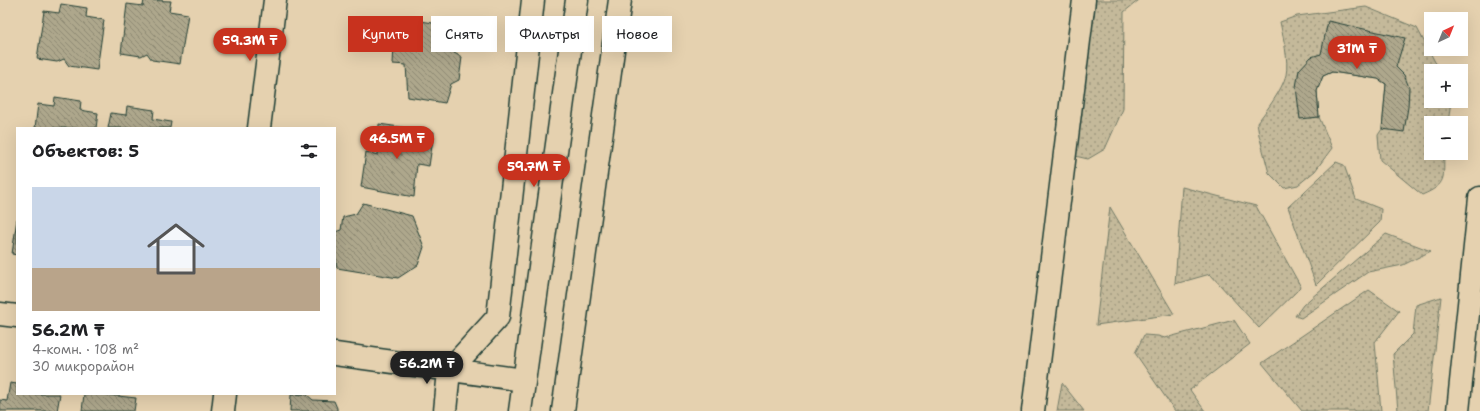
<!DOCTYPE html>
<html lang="ru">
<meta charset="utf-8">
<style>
:root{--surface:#fff;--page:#f2f2f2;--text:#202124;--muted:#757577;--accent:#c8321e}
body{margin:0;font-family:"Shantell Sans",sans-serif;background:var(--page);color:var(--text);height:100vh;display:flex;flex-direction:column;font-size:15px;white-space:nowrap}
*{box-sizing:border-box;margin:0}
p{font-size:13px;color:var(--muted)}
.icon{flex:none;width:22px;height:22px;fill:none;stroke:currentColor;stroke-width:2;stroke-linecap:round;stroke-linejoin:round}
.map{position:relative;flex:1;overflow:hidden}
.details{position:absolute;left:16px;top:127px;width:320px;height:268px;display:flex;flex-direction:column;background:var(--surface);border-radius:0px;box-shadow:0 4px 16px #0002}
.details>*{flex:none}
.hud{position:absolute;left:348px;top:16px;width:380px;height:36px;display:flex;gap:8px}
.needle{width:26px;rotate:43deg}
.controls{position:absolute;left:1424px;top:12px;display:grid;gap:8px}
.controls a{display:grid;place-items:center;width:44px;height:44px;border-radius:0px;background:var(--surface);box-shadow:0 4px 16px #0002;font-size:20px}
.price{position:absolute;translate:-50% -34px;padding:0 9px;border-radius:14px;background:var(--accent);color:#fff;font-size:13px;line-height:26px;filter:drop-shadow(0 1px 2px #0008)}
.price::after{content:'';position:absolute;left:50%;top:24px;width:12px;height:9px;margin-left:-6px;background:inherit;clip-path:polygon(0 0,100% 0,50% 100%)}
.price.current{background:#222;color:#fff}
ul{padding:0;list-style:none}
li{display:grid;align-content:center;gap:8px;height:212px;padding:0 16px}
li span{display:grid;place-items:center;height:124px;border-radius:0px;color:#555}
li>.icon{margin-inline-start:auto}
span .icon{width:72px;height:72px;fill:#fffc;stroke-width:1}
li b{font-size:17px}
h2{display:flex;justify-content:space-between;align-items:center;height:48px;padding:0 16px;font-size:17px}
.pill{padding:0 14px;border-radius:0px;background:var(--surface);box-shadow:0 4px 16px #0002;font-size:14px;line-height:36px}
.pill.current{background:var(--accent);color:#fff}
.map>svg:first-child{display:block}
.grass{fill:url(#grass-dots);stroke:#727b67}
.building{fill:url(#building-back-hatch);stroke:#1f3d34}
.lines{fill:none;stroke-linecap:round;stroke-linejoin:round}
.minor-casing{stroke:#1f3d34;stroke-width:25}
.major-casing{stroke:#1f3d34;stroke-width:25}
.minor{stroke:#e5d1af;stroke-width:22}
.major{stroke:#e5d1af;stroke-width:22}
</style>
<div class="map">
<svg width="1480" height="411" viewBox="0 0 1480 411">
<defs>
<pattern id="grass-dots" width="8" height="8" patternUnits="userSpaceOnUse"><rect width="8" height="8" fill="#c4b99a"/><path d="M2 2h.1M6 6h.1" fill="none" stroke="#9f987e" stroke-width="1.8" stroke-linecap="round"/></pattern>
<pattern id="building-back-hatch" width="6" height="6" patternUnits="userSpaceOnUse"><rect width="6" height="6" fill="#aea78c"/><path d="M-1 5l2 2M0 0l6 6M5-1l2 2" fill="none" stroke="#8d8973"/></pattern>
</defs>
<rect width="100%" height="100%" fill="#e5d1af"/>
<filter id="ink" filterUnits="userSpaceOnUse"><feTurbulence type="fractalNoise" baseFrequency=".025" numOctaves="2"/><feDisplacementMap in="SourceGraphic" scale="8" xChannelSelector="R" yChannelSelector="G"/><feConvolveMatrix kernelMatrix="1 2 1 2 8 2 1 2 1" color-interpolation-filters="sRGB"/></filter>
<g filter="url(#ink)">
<!-- grass -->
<path class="grass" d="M1095 0H1139L1124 12 1123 109 1105 149 1088 159 1075 156Z
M1366 7 1417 28 1435 62 1444 71H1431V101H1451L1448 123H1431V153H1444C1443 178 1448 184 1422 195L1380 160 1378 135 1382 129 1386 84 1378 79 1332 72 1323 76 1317 91 1319 117 1332 148 1315 171 1298 185 1284 188 1269 173 1259 135 1257 123C1267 110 1282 90 1286 75 1289 61 1283 36 1280 22L1297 16Z
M1336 162 1344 165 1356 199 1381 209 1380 222 1316 285 1288 207Z
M1182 187 1256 206 1301 287 1259 328 1210 274 1175 284Z
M1110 207 1174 314 1096 325Z
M1386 234 1431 251 1403 265 1368 272 1301 318 1295 316 1303 305Z
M1369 290 1399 311 1375 342 1381 411H1302L1262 363Z
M1441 297 1428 411H1398L1393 354 1413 334 1416 305Z
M1234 320 1250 344 1190 390 1205 411H1175L1135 353 1144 335 1158 336 1165 338Z
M1062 383 1084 411H1057Z"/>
<!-- building -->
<path class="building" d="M144 0 171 1 169 11 188 14 180 64 152 60 147 53 141 56 121 53 127 4 143 6Z
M61 4 87 8 86 17 104 20 97 70 69 66 64 59 57 62 37 59 44 11 59 13Z
M421 21 457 27 454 53 462 57 459 80 451 84 445 103 408 97 406 65 393 64 394 45 408 46Z
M1328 21 1405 38 1396 67 1404 75 1409 87 1408 107 1404 132 1382 129 1386 84 1378 79 1332 72 1323 76 1317 91 1319 117 1300 119 1296 87 1299 70 1311 57 1321 54Z
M55 97 81 101 80 110 98 113 96 128H35L38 104 54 106Z
M127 106 154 110 153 119 171 122 170 128H108L111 113 126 115Z
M379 124 434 132 429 166 417 164 414 197 361 187 366 152 378 155Z
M363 203 412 216 424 247 418 265 398 278 337 268 335 253V232L341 230 343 217 356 214Z
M17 219V255L12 254Z
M10 383 17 384V394H60L57 411H0V400L7 401Z
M84 394H100L136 398 134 411H82Z
M306 394 313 400 334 401 337 408V411H290L291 395Z"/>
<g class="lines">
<defs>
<path id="minor" d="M259 128 275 0
M0 314 17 316
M335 354 524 380
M223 411 225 394
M445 411 449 371 498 317 533 0
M1033 411 1084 0
M1458 411 1480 198"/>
<path id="major" d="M520 411 577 0
M563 411 620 0"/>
</defs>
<!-- minor casing -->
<use href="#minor" class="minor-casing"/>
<!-- major casing -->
<use href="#major" class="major-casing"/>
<!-- minor -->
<use href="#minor" class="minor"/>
<!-- major -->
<use href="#major" class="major"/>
</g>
</g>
</svg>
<div class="controls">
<a><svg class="needle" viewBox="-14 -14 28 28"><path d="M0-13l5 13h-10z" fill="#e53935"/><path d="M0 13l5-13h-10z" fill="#757577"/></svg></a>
<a>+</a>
<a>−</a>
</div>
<b class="price" style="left:250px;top:62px">59.3M ₸</b>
<b class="price" style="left:1357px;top:70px">31M ₸</b>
<b class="price" style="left:397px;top:160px">46.5M ₸</b>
<b class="price" style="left:534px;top:188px">59.7M ₸</b>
<b class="price current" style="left:427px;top:385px">56.2M ₸</b>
<div class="hud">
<a class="pill current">Купить</a>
<a class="pill">Снять</a>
<a class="pill">Фильтры</a>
<a class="pill">Новое</a>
</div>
<section class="details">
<h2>Объектов: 5<svg class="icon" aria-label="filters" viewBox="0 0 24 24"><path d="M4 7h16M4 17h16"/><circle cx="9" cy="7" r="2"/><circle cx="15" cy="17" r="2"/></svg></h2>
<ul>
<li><span style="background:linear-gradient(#c9d6e8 65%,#b9a48a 0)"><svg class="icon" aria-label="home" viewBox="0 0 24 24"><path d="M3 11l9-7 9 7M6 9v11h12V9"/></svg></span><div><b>56.2M ₸</b><p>4-комн. · 108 m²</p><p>30 микрорайон</p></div></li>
</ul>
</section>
</div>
